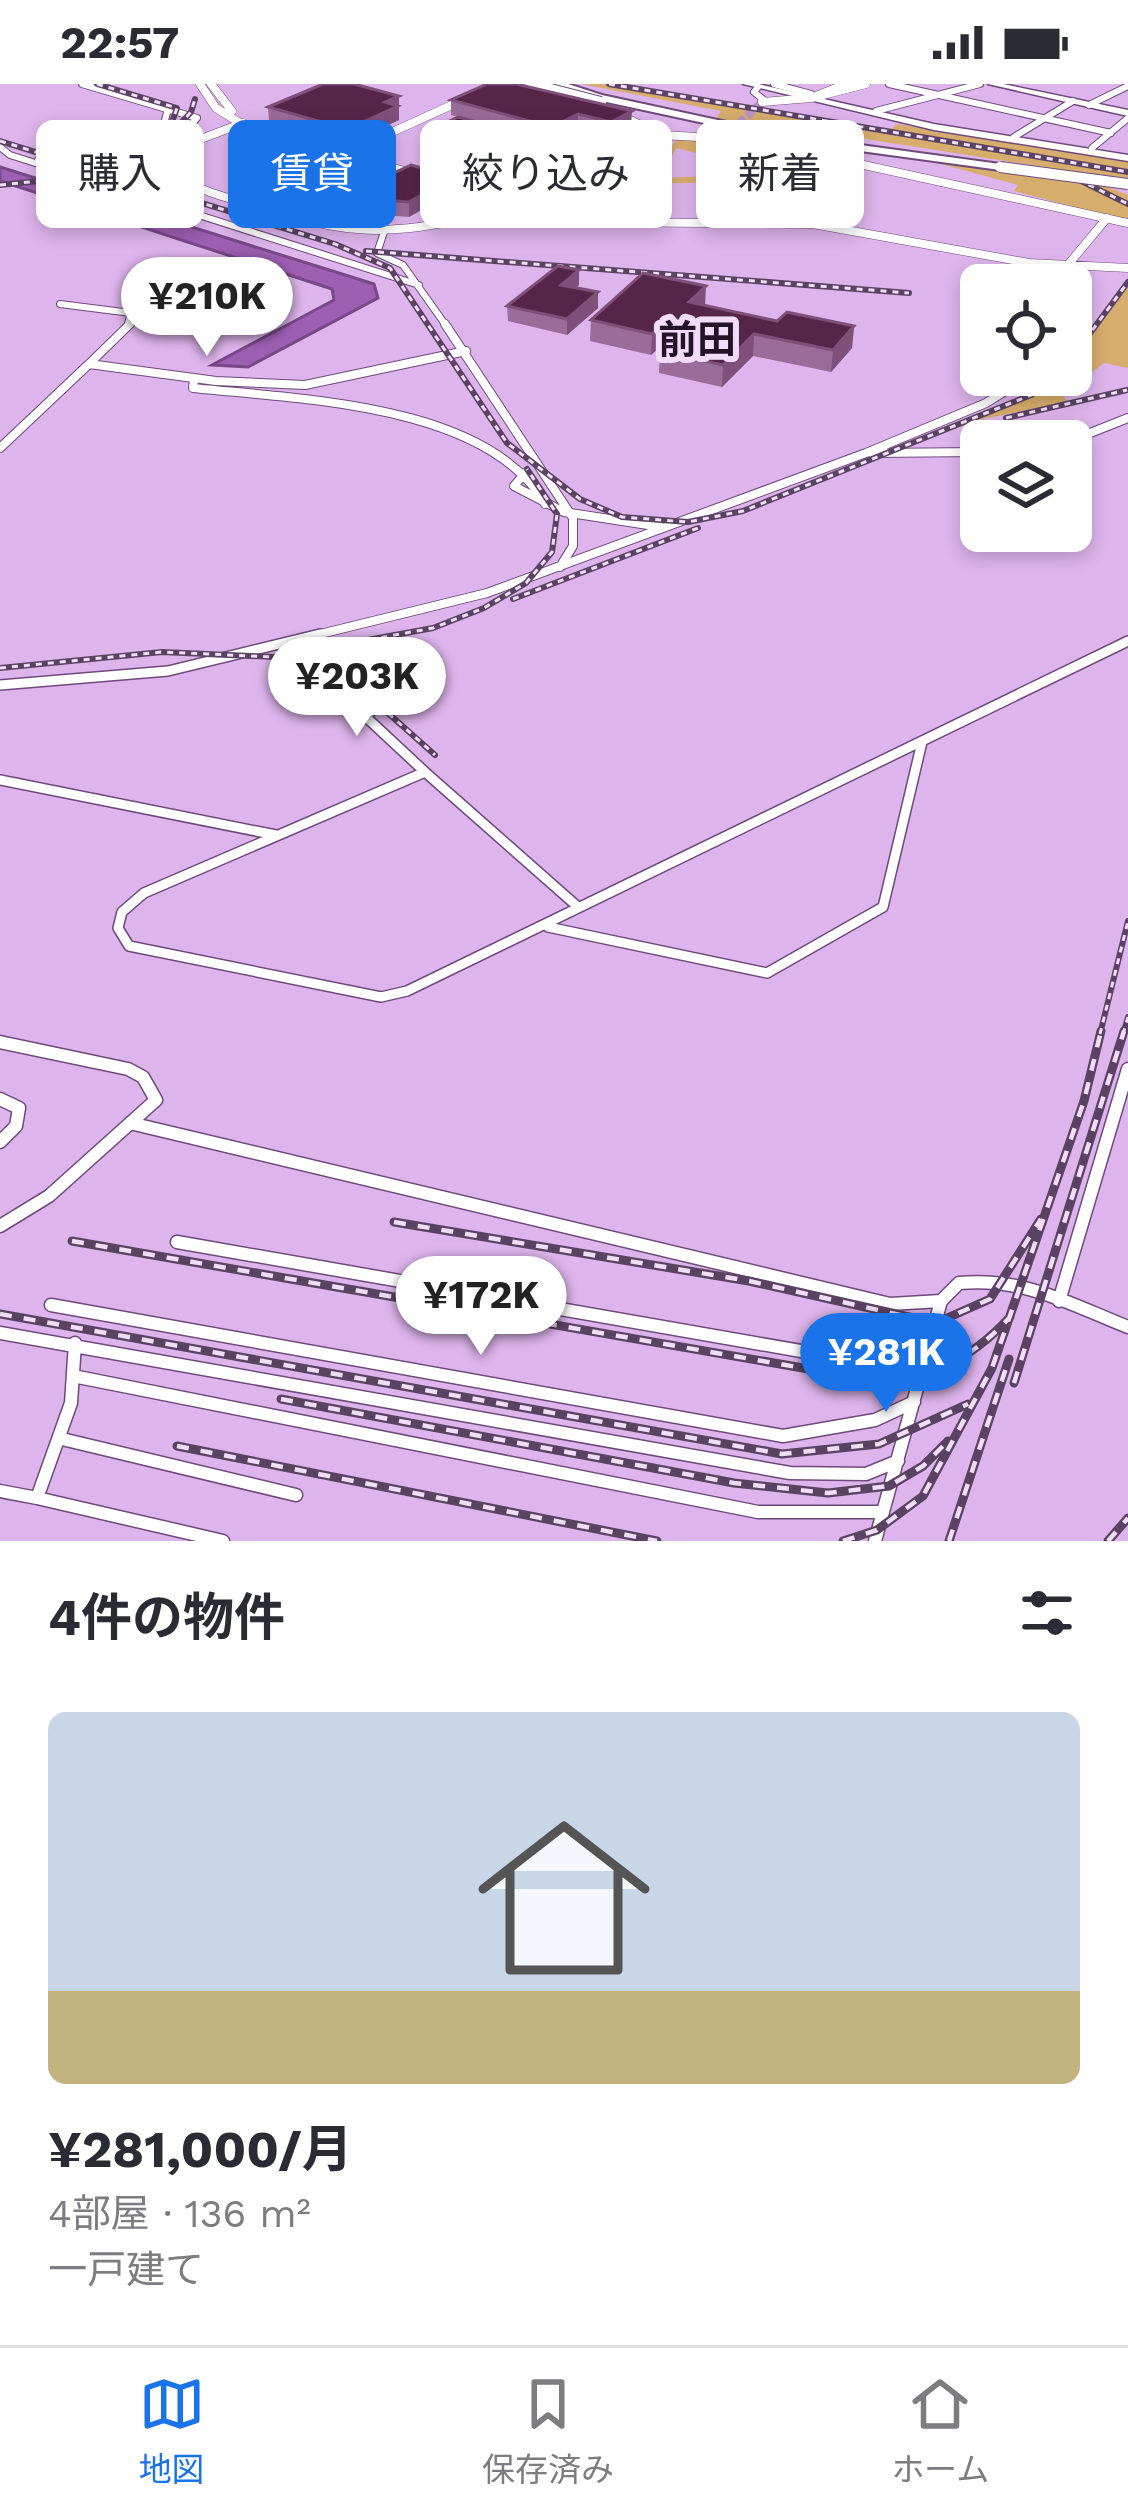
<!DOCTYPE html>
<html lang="ja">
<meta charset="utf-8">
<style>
:root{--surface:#fff;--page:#f2f2f3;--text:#2b2b33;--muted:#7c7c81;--line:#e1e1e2;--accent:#1a73e8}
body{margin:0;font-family:"Work Sans","Noto Sans JP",sans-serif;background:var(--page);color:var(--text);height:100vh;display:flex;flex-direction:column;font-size:45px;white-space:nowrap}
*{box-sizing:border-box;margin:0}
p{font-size:39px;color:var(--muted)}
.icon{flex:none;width:66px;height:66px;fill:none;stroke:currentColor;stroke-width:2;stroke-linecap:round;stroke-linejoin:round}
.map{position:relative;height:1457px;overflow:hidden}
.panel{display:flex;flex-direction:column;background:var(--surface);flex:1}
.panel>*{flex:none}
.top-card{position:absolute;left:36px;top:36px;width:1056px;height:108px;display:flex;gap:24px}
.buttons{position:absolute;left:960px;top:180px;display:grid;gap:24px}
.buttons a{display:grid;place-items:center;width:132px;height:132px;border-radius:18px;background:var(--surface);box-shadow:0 6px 18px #0003;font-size:60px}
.price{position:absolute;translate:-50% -102px;padding:0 27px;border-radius:42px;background:#fff;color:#222;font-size:39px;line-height:78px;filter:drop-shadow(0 3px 6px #0008)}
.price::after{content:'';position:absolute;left:50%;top:72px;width:36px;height:27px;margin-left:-18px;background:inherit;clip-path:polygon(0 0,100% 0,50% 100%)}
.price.selected{background:var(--accent);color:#fff}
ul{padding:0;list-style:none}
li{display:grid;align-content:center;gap:24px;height:636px;padding:0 48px}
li+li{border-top:3px solid var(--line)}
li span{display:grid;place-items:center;height:372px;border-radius:18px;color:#555}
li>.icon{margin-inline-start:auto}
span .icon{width:216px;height:216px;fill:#fffc;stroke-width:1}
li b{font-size:51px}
h2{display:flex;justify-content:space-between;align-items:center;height:144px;padding:0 48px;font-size:51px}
.pill{padding:0 42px;border-radius:18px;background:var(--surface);box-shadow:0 6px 18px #0003;font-size:42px;line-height:108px}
.pill.selected{background:var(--accent);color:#fff}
.status{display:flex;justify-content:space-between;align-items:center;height:84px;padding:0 60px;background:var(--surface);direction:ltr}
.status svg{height:33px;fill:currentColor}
.tab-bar{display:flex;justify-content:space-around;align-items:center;height:168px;border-top:3px solid var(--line);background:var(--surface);font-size:33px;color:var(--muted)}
.tab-bar a{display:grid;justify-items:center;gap:6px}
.tab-bar .selected{color:var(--accent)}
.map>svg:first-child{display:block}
.green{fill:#d7ad6d;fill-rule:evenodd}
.water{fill:#9d5fb2;stroke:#784889;stroke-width:3}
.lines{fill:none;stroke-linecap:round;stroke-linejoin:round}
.tertiary-tunnel{stroke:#b894c4;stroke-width:8;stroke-dasharray:8 3;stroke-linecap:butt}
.minor-far3-casing{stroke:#6e4a7b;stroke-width:8}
.minor-far2-casing{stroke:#6e4a7b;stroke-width:10}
.minor-far1-casing{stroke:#6e4a7b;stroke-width:12}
.minor-casing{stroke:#6e4a7b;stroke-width:15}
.tertiary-casing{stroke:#6e4a7b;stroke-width:9}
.primary-casing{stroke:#6e4a7b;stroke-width:3}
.trunk-casing{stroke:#6e4a7b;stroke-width:3}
.motorway-casing{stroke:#6e4a7b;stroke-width:4}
.minor-far3{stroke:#fff;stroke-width:6}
.minor-far2{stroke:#fff;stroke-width:8}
.minor-far1{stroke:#fff;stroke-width:9}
.minor{stroke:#fff;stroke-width:12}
.tertiary{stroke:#fff;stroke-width:8}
.primary{fill:#fff;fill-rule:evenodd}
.trunk{fill:#fff;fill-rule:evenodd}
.motorway{fill:#fff;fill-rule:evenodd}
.rail-far1-casing{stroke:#5a4362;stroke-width:6}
.rail-casing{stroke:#5a4362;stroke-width:9}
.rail-far1{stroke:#f2ddf9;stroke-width:3;stroke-dasharray:6;stroke-linecap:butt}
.rail{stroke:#f2ddf9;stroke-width:4.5;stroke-dasharray:12;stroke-linecap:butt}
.motorway-bridge-casing{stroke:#6e4a7b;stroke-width:12;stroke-linecap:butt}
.motorway-bridge{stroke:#fff;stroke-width:10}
.wall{fill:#996c9a}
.shaded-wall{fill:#7e507a}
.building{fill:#55254a;stroke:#7e507a;stroke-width:3}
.labels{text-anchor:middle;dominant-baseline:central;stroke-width:12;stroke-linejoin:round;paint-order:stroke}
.far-quarter-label{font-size:39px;font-weight:bold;fill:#231428;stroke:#f2ddf9}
</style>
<div class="status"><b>22:57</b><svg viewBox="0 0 49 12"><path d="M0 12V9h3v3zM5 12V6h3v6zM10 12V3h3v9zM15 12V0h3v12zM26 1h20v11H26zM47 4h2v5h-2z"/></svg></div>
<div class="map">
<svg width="1128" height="1457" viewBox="0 0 1128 1457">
<rect width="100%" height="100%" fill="#ddb4eb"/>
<!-- green -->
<path class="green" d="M581 0H602L886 50 897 40 1128 78V94L1096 90 1092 96 1128 111V137L1014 107 1018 101 934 78 1061 92 1044 83 802 45 796 50 716 35 721 27Z
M698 50 795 69C755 103 669 102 618 96L658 80 676 56ZM676 64 740 80 741 81 712 92 633 95 671 74Z
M1128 203V284L1104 279 1062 311 1068 318 972 337 1071 291V279Z"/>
<!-- water -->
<path class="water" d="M0 83 374 200 378 214 248 283 212 281 334 216 332 205 0 97Z"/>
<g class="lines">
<!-- tertiary-tunnel -->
<path class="tertiary-tunnel" d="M731 47 762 18"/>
<defs>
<path id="minor-far3" d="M82 0 197 34 152 84 111 103
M774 0 811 10
M889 0 1111 49
M758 3 754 8 764 16
M1089 21 1128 2
M168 25 162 47 150 52 149 60 171 61
M876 27 980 0
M1014 53 1073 17
M0 63 10 71 419 201
M1092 64 1128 34
M38 76 118 81 148 64 119 52
M594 77 635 88
M385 145 377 169 403 181 447 243
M1052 201 1066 183
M60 220 131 229 127 243"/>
<path id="minor-far2" d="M445 240 573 434V462L560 483
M89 280 130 240
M194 295 193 304C297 315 488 319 545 420
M1070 357 1128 334
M0 364 89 280 216 297 305 301 466 267
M872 369 981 368
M525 389 514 402 564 428 661 443
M308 553 487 509 866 369 986 319 1031 291"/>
<path id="minor-far1" d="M0 601 168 587 320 550
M385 611 366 633 425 688
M0 696 276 751
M578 823 425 688 144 809 122 828 118 844 129 862 381 913 407 907 1128 557
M548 843 767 889 883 823 922 658"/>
<path id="minor" d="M0 958 128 985 143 993 156 1016 49 1112 0 1142
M0 1015 19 1024 16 1042 0 1058
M130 1039 890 1220 941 1217 959 1199C1024 1193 1070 1220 1128 1243
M177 1158 858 1277 929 1273
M1059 1217 1128 985
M51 1221 783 1352 875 1336 914 1318
M0 1249 790 1389 866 1390 898 1377
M75 1259 71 1319 37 1414 223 1457
M78 1293 758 1428H881
M62 1355 296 1411
M0 1407 37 1414
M875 1457 941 1217"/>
<path id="tertiary" d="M200 0 216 24 240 39 411 89
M211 0 232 27
M846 0 811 14 866 0
M762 18 811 14
M243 39 193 58 175 78C185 105 216 110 242 118 280 129 318 142 358 145 445 153 559 106 644 83L663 67 662 51 618 30
M662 51 750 56 1128 139
M344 70 465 15
M443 98 593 138 813 140 1029 179 1128 184
M1067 182 1107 134"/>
<path id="primary" d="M988 0H1003L1128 26V32Z"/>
<path id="trunk" d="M743 0H758L934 40 1128 71V77L934 46Z"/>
<path id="motorway" d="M554 0H568L602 11 787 51 1000 80 1005 83 1000 86 787 57 588 14Z"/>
</defs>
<!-- minor-far3 casing -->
<use href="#minor-far3" class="minor-far3-casing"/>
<!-- minor-far2 casing -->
<use href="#minor-far2" class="minor-far2-casing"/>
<!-- minor-far1 casing -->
<use href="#minor-far1" class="minor-far1-casing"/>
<!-- minor casing -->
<use href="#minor" class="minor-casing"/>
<!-- tertiary casing -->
<use href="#tertiary" class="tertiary-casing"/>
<!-- primary casing -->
<use href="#primary" class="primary-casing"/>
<!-- trunk casing -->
<use href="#trunk" class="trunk-casing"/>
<!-- motorway casing -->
<use href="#motorway" class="motorway-casing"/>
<!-- minor-far3 -->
<use href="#minor-far3" class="minor-far3"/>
<!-- minor-far2 -->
<use href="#minor-far2" class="minor-far2"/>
<!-- minor-far1 -->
<use href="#minor-far1" class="minor-far1"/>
<!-- minor -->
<use href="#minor" class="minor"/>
<!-- tertiary -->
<use href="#tertiary" class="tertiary"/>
<!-- primary -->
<use href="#primary" class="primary"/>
<!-- trunk -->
<use href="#trunk" class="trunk"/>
<!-- motorway -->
<use href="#motorway" class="motorway"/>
<defs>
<path id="rail-far1" d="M97 0 177 24 167 52
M609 0 1128 88
M0 57 335 160 390 184 507 359 580 415 622 433 688 438 743 427 1031 311 1058 291
M1067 90 1128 120
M0 101 89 92
M171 106 155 93 149 74 191 28 195 15
M366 167 909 209
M1071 275 1128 198
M1006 334 1127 306
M513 515 698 444
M296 578 352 597 435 671
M0 584 162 568 275 573 433 544 484 524 526 499 552 468 557 430 527 385
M1100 950 1128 837
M1123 950 1128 933"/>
<path id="rail" d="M394 1138 749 1197 936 1239 990 1215 1041 1135
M72 1157 866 1295C929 1293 967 1280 1010 1233
M0 1230 782 1370 879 1360 968 1320
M1014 1299 1124 947
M281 1315 734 1399 828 1409 889 1402 923 1382 948 1357
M177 1362 657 1457
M843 1457 877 1446 923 1412 992 1284 1084 1017 1101 947
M949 1457 1009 1275
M1108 1457 1128 1434"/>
</defs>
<!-- rail-far1 casing -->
<use href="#rail-far1" class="rail-far1-casing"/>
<!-- rail casing -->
<use href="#rail" class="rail-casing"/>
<!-- rail-far1 -->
<use href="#rail-far1" class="rail-far1"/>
<!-- rail -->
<use href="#rail" class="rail"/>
<defs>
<path id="motorway-bridge" d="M531 0 601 18
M1000 83 1128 100"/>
</defs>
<!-- motorway-bridge casing -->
<use href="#motorway-bridge" class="motorway-bridge-casing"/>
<!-- motorway-bridge -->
<use href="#motorway-bridge" class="motorway-bridge"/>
</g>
<!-- wall -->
<path class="wall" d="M487 0 631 42 611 53 578 45 552 58 451 31V16Z
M399 12V36L348 59 269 37 268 23Z
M458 33 602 71 601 87 520 107 496 101V85L518 74 493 67 455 84 432 78 431 63 428 62V47Z
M453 93 454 107 409 133 343 128 342 113Z
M579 201 576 204 598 208V224L567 251 508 237 507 222Z
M705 221 777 237 854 242 852 264 831 288 753 272 722 303 659 289 660 267 672 256 668 255 651 271 590 257 591 236Z"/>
<!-- shaded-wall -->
<path class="shaded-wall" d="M399 12V36L348 59 347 45 385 18Z
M632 27 631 42 611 53V38Z
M578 30V45L552 58V43Z
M492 52 493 67 455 84 454 69Z
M602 71 601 87 520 107V92Z
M453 93 454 107 409 133V118Z
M579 186V201L561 216V201Z
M706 202 705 223 688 239 689 218Z
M598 208V224L567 251V235Z
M669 234 668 255 651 271 652 250Z
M854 242 852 264 831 288 833 266Z
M754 250 753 272 722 303 723 281Z"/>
<!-- building -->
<path class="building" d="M323 0H354L399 12 385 18 398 22 347 45 268 23Z
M487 0H516L632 27 611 38 578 30 552 43 451 16Z
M458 33 602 71 520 92 496 85 538 64 492 52 454 69 431 63 451 53 428 47Z
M411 81 453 93 409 118 342 113Z
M558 182 579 186 561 201 598 208 567 235 507 222Z
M643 189 706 202 689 218 777 237 787 228 854 242 833 266 754 250 723 281 660 267 691 239 669 234 652 250 591 236Z"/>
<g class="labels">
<!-- far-quarter labels -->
<g class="far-quarter-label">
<text x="697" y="255">前田</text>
</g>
</g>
</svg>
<div class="buttons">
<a><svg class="icon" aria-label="locate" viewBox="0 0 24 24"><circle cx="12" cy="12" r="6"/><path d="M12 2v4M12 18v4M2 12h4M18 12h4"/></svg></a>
<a><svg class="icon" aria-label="layers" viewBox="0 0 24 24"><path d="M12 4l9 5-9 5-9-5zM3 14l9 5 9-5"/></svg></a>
</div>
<b class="price" style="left:207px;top:275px">¥210K</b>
<b class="price" style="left:357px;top:655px">¥203K</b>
<b class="price" style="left:481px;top:1274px">¥172K</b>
<b class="price selected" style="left:886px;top:1331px">¥281K</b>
<div class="top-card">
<a class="pill">購入</a>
<a class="pill selected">賃貸</a>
<a class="pill">絞り込み</a>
<a class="pill">新着</a>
</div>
</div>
<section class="panel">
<h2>4件の物件<svg class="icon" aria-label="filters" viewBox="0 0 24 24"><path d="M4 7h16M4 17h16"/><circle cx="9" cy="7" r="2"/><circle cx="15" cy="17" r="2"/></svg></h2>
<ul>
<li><span style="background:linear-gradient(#c9d6e8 75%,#c2b280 0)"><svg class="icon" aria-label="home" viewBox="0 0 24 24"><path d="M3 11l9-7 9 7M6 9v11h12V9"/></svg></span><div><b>¥281,000/月</b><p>4部屋 · 136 m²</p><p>一戸建て</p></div></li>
</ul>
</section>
<nav class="tab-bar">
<a class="selected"><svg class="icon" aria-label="map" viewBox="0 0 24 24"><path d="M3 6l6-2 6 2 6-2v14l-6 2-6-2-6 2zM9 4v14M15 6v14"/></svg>地図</a>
<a><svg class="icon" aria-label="saved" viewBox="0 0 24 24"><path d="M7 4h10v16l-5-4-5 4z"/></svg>保存済み</a>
<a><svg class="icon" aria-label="home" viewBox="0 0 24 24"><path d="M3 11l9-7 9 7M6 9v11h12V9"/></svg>ホーム</a>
</nav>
